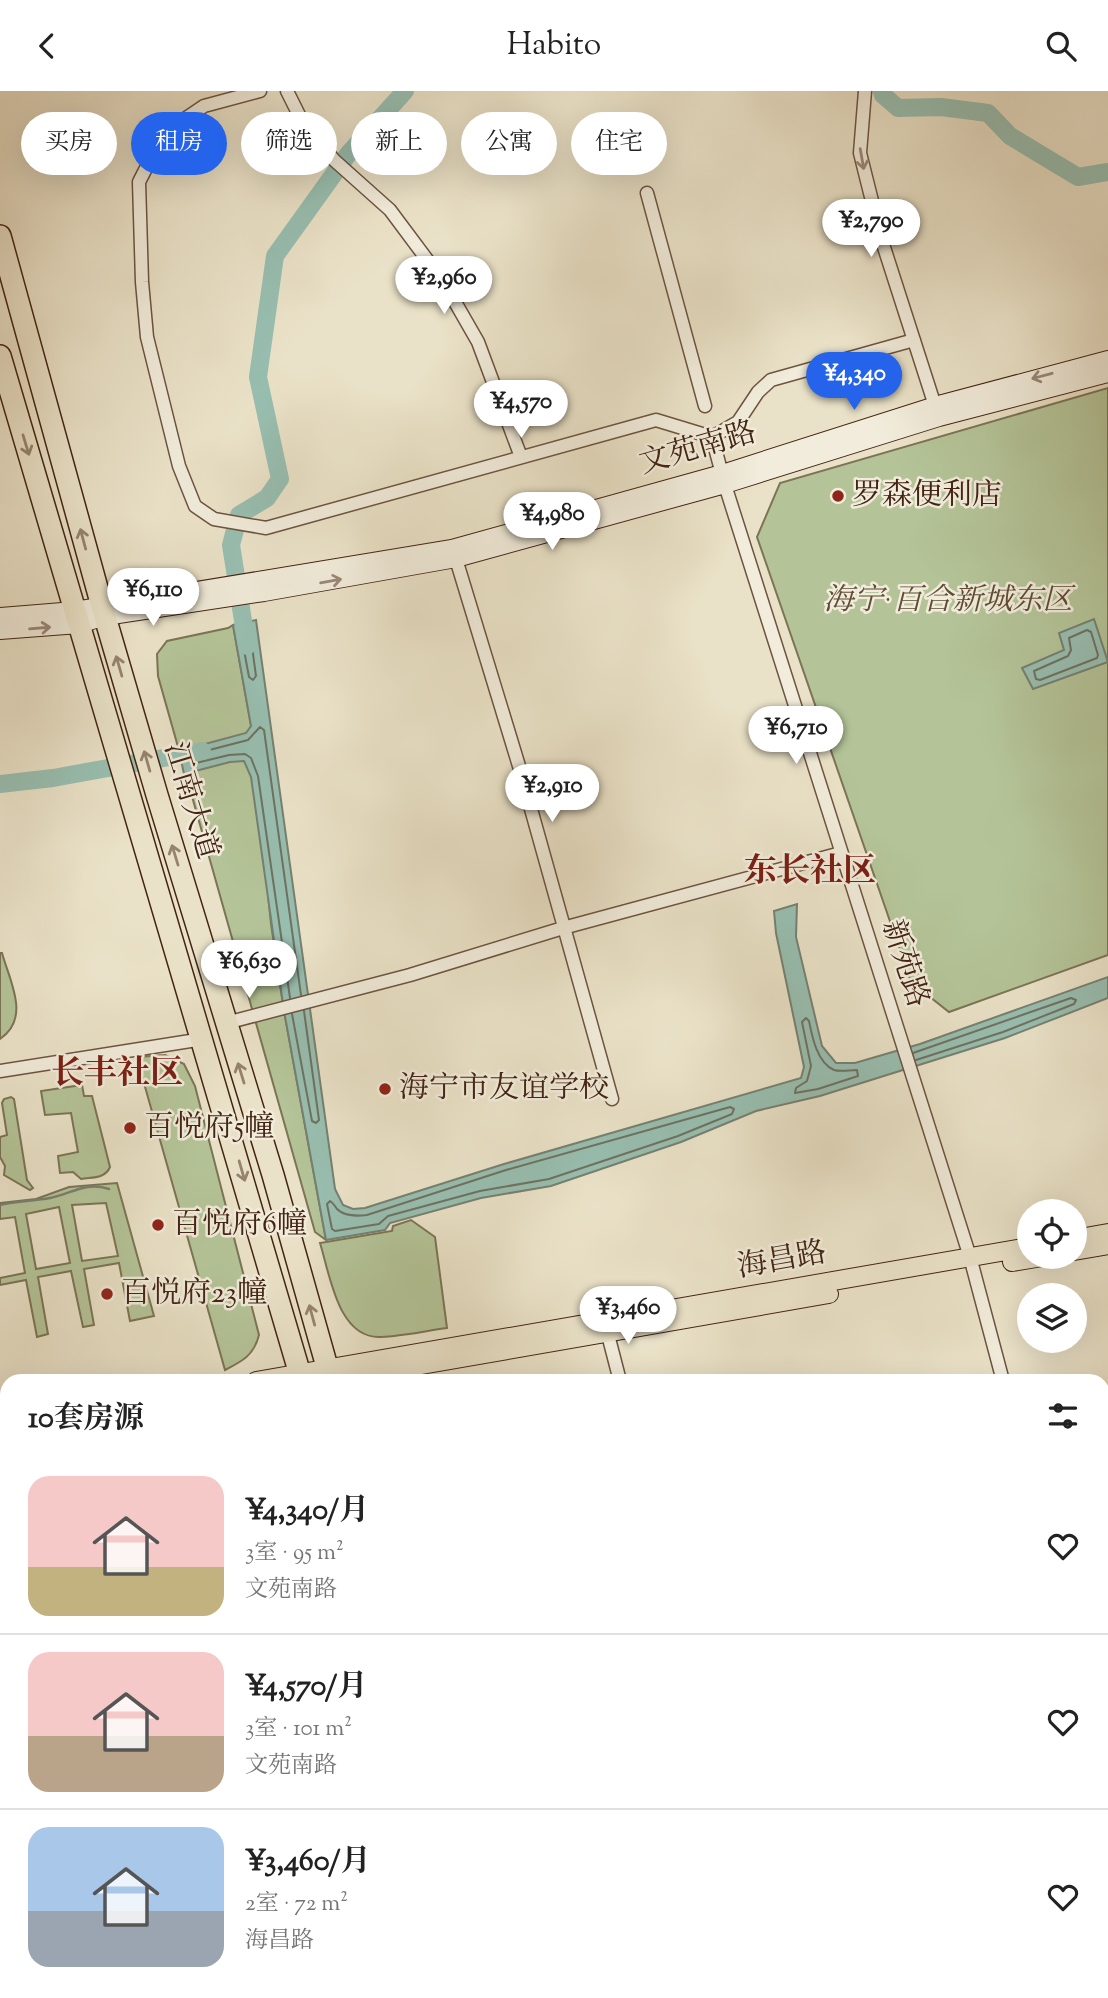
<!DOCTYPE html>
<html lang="zh">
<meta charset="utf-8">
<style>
:root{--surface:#fff;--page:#f6f6f6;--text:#222;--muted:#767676;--line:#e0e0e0;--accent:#2563eb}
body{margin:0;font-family:"Sorts Mill Goudy","Noto Serif SC",serif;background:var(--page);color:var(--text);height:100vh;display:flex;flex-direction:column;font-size:26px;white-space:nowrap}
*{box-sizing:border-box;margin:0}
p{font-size:23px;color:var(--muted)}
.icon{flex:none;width:38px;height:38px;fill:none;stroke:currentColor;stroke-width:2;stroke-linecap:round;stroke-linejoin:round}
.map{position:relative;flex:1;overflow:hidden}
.side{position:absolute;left:0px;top:1283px;width:1110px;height:625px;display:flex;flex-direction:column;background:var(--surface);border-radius:21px 21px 0 0;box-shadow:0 7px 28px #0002}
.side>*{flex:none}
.hud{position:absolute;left:21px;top:21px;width:700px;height:63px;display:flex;gap:14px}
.fabs{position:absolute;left:1017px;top:1108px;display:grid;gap:14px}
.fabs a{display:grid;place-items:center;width:70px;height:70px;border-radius:50%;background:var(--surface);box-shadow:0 7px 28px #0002;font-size:35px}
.price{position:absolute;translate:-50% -60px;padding:0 16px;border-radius:24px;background:#fff;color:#222;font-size:23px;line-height:46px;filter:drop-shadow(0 2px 4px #0008)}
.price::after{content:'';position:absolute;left:50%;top:42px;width:21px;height:16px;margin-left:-10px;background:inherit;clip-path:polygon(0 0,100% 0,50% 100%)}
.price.selected{background:var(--accent);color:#fff}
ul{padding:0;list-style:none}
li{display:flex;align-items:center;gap:21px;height:175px;padding:0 28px}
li+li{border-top:2px solid var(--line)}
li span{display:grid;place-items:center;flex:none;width:196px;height:140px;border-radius:21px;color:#555}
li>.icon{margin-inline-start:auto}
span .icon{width:84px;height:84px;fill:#fffc;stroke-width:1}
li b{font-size:30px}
h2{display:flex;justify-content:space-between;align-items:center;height:84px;padding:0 28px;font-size:30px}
.tag{padding:0 24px;border-radius:32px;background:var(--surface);box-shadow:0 7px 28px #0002;font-size:24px;line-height:63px}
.tag.selected{background:var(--accent);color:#fff}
header{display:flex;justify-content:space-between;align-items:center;height:91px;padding:0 28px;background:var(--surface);font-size:32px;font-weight:600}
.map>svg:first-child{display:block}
.green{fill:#b4c498;stroke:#7c7455;stroke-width:2;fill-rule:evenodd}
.water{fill:#98bfb1;stroke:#768171;stroke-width:2}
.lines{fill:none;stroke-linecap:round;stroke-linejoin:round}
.shore{stroke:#6e7262;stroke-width:2}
.stream{stroke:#768171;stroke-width:2.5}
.river{stroke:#98bfb1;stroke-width:18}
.street-casing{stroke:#6d5440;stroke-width:15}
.secondary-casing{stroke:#432412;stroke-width:18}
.primary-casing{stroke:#432412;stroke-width:20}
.highway-casing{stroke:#432412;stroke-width:24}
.street{stroke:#f1ecdb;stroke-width:12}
.secondary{stroke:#f1ecdb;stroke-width:16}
.primary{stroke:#eae2c8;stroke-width:18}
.highway{stroke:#eae2c8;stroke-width:21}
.oneway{stroke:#9a8876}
.oneway2{stroke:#96836d}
.poi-dot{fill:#8f2418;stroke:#f1ecdb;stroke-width:2.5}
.labels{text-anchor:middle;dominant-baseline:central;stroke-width:5;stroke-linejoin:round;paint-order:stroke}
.street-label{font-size:30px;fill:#432412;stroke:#f1ecdb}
.poi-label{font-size:30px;fill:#432412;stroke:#f1ecdb;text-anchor:start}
.park-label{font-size:30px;font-style:italic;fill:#5f4c34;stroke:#f1ecdb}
.quarter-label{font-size:33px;font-weight:bold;fill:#7a1f14;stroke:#f1ecdb}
</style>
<header><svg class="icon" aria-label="back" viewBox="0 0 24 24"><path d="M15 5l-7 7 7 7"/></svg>Habito<svg class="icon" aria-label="search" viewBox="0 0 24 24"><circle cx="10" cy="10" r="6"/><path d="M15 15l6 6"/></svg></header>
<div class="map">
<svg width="1108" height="1907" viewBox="0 0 1108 1907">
<rect width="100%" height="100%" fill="#eae2c8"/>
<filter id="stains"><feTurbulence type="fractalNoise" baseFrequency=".00286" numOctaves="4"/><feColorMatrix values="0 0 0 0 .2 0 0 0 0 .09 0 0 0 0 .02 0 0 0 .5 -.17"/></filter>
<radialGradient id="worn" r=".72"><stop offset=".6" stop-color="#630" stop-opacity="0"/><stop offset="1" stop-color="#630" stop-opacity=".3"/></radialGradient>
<!-- green -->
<path class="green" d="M1108 297V864L949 921 911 891 757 446 780 392Z
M233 534 251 634 271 833 284 920 326 1149 315 1141 158 585 157 563 167 550 228 537Z
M0 862H2C10 891 31 927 0 948Z
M165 964 184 973 195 995 259 1244C254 1264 243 1270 225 1279L140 978 138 966Z
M82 994 84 1005H92L110 1076C105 1088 92 1086 81 1088L73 1081 60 1082 58 1065 78 1061 71 1022 45 1024 41 1000Z
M11 1006 14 1008 27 1089 33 1097 30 1099 4 1084 5 1075 0 1066V1046L7 1044 2 1012 4 1008Z
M117 1092 154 1225 130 1230 119 1172 84 1178 94 1234 83 1236 71 1180 38 1186 48 1243 37 1246 26 1189 0 1194V1187L25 1182 15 1126 0 1128V1112L36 1108 69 1096ZM106 1112 118 1165 82 1170 72 1114ZM59 1116 70 1172 36 1178 26 1123Z
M411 1129 435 1146 447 1237C425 1240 403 1245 381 1246 338 1248 330 1184 320 1152L392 1140 393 1135Z
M528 1901H585L586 1907H530Z"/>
<!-- water -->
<path class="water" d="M1094 528 1108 571 1033 598 1022 577 1064 559 1059 542Z
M256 529 335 1098 343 1114 353 1118 365 1117 504 1073 801 987 804 976 776 842 774 820 797 813 796 846 822 955 836 972H855L920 953 1108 886V907L1005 947 820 1005 756 1020 681 1051 551 1095 481 1107 390 1132 385 1139 326 1149 284 920 251 686 244 670 230 671 184 683 179 660 246 642 251 635 233 534Z"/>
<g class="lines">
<!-- shore -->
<path class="shore" d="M246 538 250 541 256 585 253 589 249 586 241 543Z
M1087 539 1091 541 1098 564 1097 567 1040 589 1036 588 1034 580 1068 565 1071 559 1069 547Z
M290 907 258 685 251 667 245 663 229 664 192 673 188 668 190 664 248 649 260 636 264 639 301 904
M292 923 312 1030 316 1032 319 1029 304 920
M806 927 809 930C812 945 817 972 834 979 840 981 850 979 857 979L858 985 818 998 795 1002 796 997 807 990 811 975 802 931Z
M913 962 1071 907 1076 909 1074 913 1003 941 916 969
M730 1016 734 1018 732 1023 678 1045 549 1088 480 1100 388 1125 379 1133 335 1140 332 1138 327 1113 330 1110C333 1112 335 1115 337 1118 345 1126 358 1125 367 1124L506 1079Z"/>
<!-- stream -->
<path class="stream" d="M0 1114C16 1110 33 1110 50 1107 71 1103 86 1090 109 1098"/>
<!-- river -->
<path class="river" d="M882 0 883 4 898 17 941 16 988 22 1010 45 1078 86 1108 81
M247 555 231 454 239 424 267 407 280 388 258 286 275 165 349 62 405 0
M0 693 53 687 202 660"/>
<defs>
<path id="street" d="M260 0 204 15 164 42 139 91 142 191 147 246 179 375 195 415 214 428 266 437 656 329 712 346 725 394 970 1166 1003 1290
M287 0 304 34 334 69 390 119 443 190 478 251 521 366
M865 0 860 62 882 150 937 321
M647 102 705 315
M712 346 738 331 758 301 771 289 914 249
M456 468 519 675 612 1008
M226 932 410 884 563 837 841 762
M0 980 203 948
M606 1236 620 1290
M0 1476 7 1474
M1102 1580 1108 1579
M1102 1642 1108 1662
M792 1900 794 1907"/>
<path id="secondary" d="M0 525 75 519 452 457 722 382 935 314 1108 268
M0 540 79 534 105 526 264 502 456 468 725 394 939 327 1108 283"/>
<path id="primary" d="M1074 1148 1108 1142
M1074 1160 1108 1154
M1012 1171 1042 1166
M256 1290 1029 1156
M329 1290 829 1203
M0 1336 7 1335"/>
<path id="highway" d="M0 145 105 526 157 704 273 1084 331 1290
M0 265 302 1290
M471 1900 473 1907
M505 1900 507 1907"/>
</defs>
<!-- street casing -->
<use href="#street" class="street-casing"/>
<!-- secondary casing -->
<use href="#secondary" class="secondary-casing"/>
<!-- primary casing -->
<use href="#primary" class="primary-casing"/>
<!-- highway casing -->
<use href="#highway" class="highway-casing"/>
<!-- street -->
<use href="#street" class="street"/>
<!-- secondary -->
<use href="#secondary" class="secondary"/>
<!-- primary -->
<use href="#primary" class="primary"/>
<!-- highway -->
<use href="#highway" class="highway"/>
</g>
<!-- one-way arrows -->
<defs><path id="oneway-shaft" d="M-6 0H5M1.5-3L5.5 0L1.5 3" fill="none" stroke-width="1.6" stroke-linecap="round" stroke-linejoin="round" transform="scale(1.75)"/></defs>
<g class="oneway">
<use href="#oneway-shaft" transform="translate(862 68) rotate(80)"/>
<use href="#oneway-shaft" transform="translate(1042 285) rotate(165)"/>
<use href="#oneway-shaft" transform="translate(331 490) rotate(-10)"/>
<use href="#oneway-shaft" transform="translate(40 537) rotate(-5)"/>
</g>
<g class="oneway2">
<use href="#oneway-shaft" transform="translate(26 354) rotate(73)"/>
<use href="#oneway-shaft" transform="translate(83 448) rotate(-105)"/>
<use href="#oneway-shaft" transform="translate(119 575) rotate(-106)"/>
<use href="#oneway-shaft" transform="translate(147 670) rotate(-106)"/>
<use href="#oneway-shaft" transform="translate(175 764) rotate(-107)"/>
<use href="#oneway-shaft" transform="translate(241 982) rotate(-107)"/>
<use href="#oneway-shaft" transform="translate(242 1080) rotate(74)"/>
<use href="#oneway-shaft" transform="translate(312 1224) rotate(-105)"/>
</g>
<!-- markers -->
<g class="poi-dot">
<circle cx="838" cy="405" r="7"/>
<circle cx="385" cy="998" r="7"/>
<circle cx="130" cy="1037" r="7"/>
<circle cx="158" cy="1134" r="7"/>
<circle cx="107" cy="1203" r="7"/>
</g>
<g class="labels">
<!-- street labels -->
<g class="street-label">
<text transform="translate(698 358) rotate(-16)">文苑南路</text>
<text transform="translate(190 710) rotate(73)">江南大道</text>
<text transform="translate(904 873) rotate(72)">新苑路</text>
<text transform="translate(782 1170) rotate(-10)">海昌路</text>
</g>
<!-- poi labels -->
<g class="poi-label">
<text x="852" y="405">罗森便利店</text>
<text x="399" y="998">海宁市友谊学校</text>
<text x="144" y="1037">百悦府5幢</text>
<text x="172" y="1134">百悦府6幢</text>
<text x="121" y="1203">百悦府23幢</text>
</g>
<!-- park labels -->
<g class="park-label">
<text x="948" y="510">海宁·百合新城东区</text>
</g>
<!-- quarter labels -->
<g class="quarter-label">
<text x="810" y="782">东长社区</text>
<text x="117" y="984">长丰社区</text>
</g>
</g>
<rect width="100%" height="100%" filter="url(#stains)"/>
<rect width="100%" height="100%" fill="url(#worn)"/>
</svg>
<div class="fabs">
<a><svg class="icon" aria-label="locate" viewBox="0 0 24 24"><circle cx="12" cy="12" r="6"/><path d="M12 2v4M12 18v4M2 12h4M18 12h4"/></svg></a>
<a><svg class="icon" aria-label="layers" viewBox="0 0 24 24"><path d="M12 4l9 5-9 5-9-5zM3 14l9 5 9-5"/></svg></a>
</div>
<b class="price" style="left:871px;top:168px">¥2,790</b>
<b class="price" style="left:444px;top:225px">¥2,960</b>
<b class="price selected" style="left:854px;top:321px">¥4,340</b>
<b class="price" style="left:521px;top:349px">¥4,570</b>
<b class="price" style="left:552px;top:461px">¥4,980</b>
<b class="price" style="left:153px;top:537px">¥6,110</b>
<b class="price" style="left:796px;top:675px">¥6,710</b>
<b class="price" style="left:552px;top:733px">¥2,910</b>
<b class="price" style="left:249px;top:909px">¥6,630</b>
<b class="price" style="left:628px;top:1255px">¥3,460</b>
<div class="hud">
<a class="tag">买房</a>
<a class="tag selected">租房</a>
<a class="tag">筛选</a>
<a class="tag">新上</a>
<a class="tag">公寓</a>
<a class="tag">住宅</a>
</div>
<section class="side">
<h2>10套房源<svg class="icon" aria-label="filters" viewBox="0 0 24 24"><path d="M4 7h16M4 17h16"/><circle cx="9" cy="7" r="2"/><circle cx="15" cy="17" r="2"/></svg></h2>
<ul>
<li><span style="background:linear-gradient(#f6c9c9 65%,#c2b280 0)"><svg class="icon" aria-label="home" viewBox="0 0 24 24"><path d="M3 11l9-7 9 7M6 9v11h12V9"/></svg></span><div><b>¥4,340/月</b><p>3室 · 95 m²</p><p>文苑南路</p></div><svg class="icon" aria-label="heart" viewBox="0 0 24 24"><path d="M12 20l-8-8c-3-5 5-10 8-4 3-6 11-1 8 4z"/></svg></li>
<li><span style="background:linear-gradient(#f6c9c9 60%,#b9a48a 0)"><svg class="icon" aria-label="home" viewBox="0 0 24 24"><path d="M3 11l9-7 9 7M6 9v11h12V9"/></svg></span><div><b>¥4,570/月</b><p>3室 · 101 m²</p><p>文苑南路</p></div><svg class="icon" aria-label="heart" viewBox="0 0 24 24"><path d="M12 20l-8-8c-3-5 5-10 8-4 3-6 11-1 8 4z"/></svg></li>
<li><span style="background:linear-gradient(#a9c7e8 60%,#9aa5b1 0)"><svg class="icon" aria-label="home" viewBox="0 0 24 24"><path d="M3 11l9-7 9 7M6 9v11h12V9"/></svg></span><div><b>¥3,460/月</b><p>2室 · 72 m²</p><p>海昌路</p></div><svg class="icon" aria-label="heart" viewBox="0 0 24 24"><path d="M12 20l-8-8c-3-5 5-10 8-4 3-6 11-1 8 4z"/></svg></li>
</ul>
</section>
</div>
